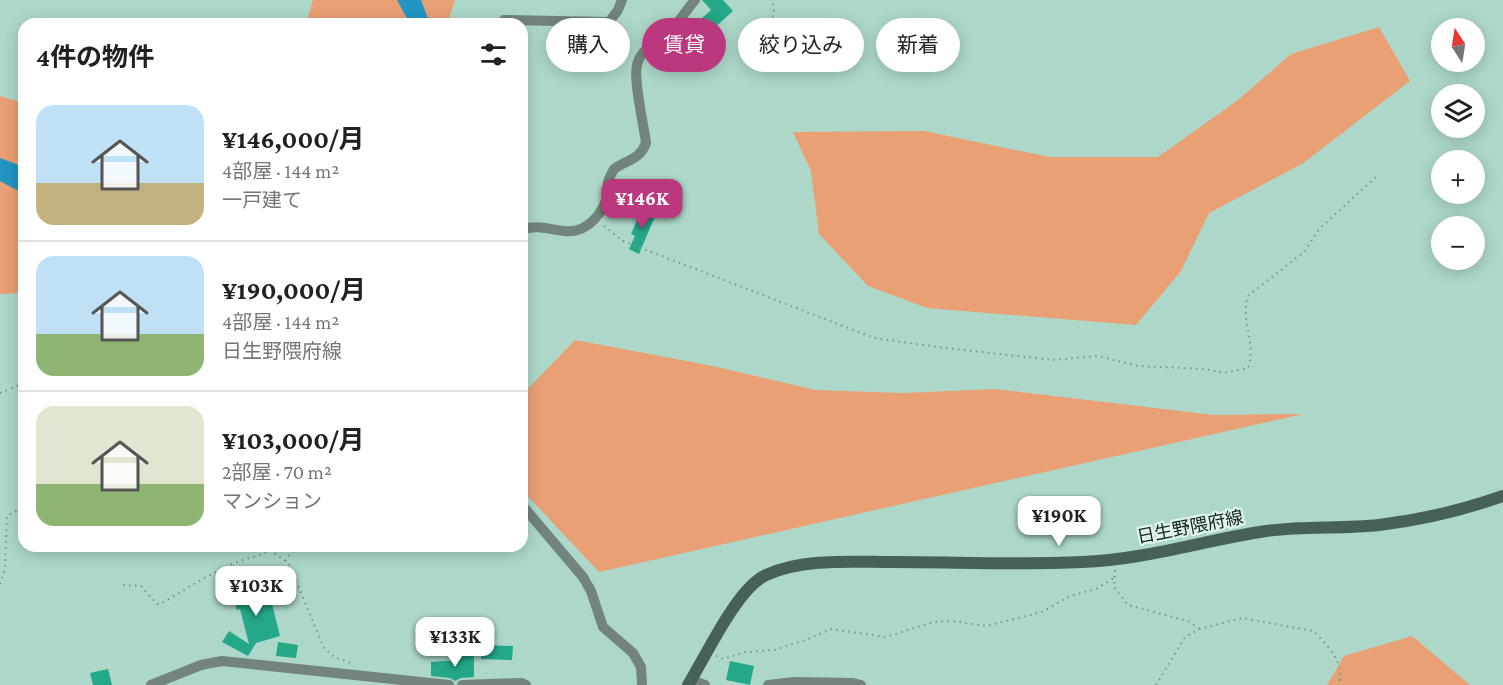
<!DOCTYPE html>
<html lang="ja">
<meta charset="utf-8">
<style>
:root{--surface:#fff;--page:#f6f6f6;--text:#202124;--muted:#757577;--line:#e0e0e0;--accent:#bb387e}
body{margin:0;font-family:"Crimson Pro","Noto Sans JP",serif;background:var(--page);color:var(--text);height:100vh;display:flex;flex-direction:column;font-size:22px;white-space:nowrap}
*{box-sizing:border-box;margin:0}
p{font-size:20px;color:var(--muted)}
.icon{flex:none;width:33px;height:33px;fill:none;stroke:currentColor;stroke-width:2;stroke-linecap:round;stroke-linejoin:round}
.map{position:relative;flex:1;overflow:hidden}
.panel{position:absolute;left:18px;top:18px;width:510px;height:534px;display:flex;flex-direction:column;background:var(--surface);border-radius:18px;box-shadow:0 3px 15px #0003}
.panel>*{flex:none}
.hud{position:absolute;left:546px;top:18px;width:570px;height:54px;display:flex;gap:12px}
.needle{width:39px;rotate:348deg}
.tools{position:absolute;left:1431px;top:18px;display:grid;gap:12px}
.tools a{display:grid;place-items:center;width:54px;height:54px;border-radius:50%;background:var(--surface);box-shadow:0 3px 15px #0003;font-size:30px}
.price{position:absolute;translate:-50% -51px;padding:0 14px;border-radius:12px;background:#fff;color:#222;font-size:20px;line-height:39px;filter:drop-shadow(0 2px 3px #0008)}
.price::after{content:'';position:absolute;left:50%;top:36px;width:18px;height:14px;margin-left:-9px;background:inherit;clip-path:polygon(0 0,100% 0,50% 100%)}
.price.active{background:var(--accent);color:#fff}
ul{padding:0;list-style:none}
li{display:flex;align-items:center;gap:18px;height:150px;padding:0 18px}
li+li{border-top:2px solid var(--line)}
li span{display:grid;place-items:center;flex:none;width:168px;height:120px;border-radius:18px;color:#555}
li>.icon{margin-inline-start:auto}
span .icon{width:72px;height:72px;fill:#fffc;stroke-width:1}
li b{font-size:26px}
h2{display:flex;justify-content:space-between;align-items:center;height:72px;padding:0 18px;font-size:26px}
.pill{padding:0 21px;border-radius:27px;background:var(--surface);box-shadow:0 3px 15px #0003;font-size:21px;line-height:54px}
.pill.active{background:var(--accent);color:#fff}
.map>svg:first-child{display:block}
.green{fill:#e9a074}
.water{fill:#2295c5}
.building{fill:#24a888}
.lines{fill:none;stroke-linecap:round;stroke-linejoin:round}
.path{stroke:#76988c;stroke-width:2;stroke-dasharray:1.5 4.5;stroke-linecap:butt}
.street{stroke:#72847d;stroke-width:10}
.secondary{stroke:#476158;stroke-width:12}
.labels{text-anchor:middle;dominant-baseline:central;stroke-width:4.5;stroke-linejoin:round;paint-order:stroke}
.street-label{font-size:18px;fill:#11221c;stroke:#def4ec}
</style>
<div class="map">
<svg width="1503" height="685" viewBox="0 0 1503 685">
<rect width="100%" height="100%" fill="#add8c9"/>
<!-- green -->
<path class="green" d="M313 0H455L447 24H306Z
M1379 27 1410 81 1302 164 1209 213 1181 271 1136 325 927 308 868 286 819 234 811 171 793 132 924 131 1050 157H1158L1238 100 1291 54Z
M0 96 24 103V293L0 294Z
M575 340 713 366 815 390 903 393 995 389 1214 415 1303 414 599 572 522 490V395Z
M1412 636 1470 685H1327L1344 656Z"/>
<!-- water -->
<path class="water" d="M397 0H421L430 24H410Z
M0 158 24 167V194L0 181Z"/>
<!-- building -->
<path class="building" d="M702 0H723L733 11 703 38 692 27 711 10Z
M642 209 656 214 639 254 629 249 635 236 631 234Z
M278 582 282 597 271 600 280 636 256 643 248 656 222 642 229 631 249 644 240 609 237 610 233 595Z
M278 642 298 645 296 658 276 656Z
M481 645 513 646 512 660 481 659Z
M460 654H474V677L461 678 455 681 450 678 431 676V662L460 660Z
M730 661 754 666 750 685 726 680Z
M108 669 112 685H93L90 673Z"/>
<g class="lines">
<!-- path -->
<path class="path" d="M744 47 754 34 772 19 774 11 772 0
M604 226 623 241 874 338 945 348 1053 360 1098 356 1138 366 1205 369 1223 373 1248 368C1257 344 1240 320 1248 296L1305 251 1319 229 1377 176
M0 393 17 386 24 380
M265 546 289 564 324 648 334 657 354 664
M375 552 376 546
M285 561 291 553 302 546
M1115 570 1114 587 1128 605 1188 621 1199 628
M0 584 5 568 7 516 24 507
M123 585 141 586 157 604 162 603C186 589 209 574 234 563 246 558 259 557 270 550
M716 656 723 659 745 652 774 650 808 639 831 629 885 637 934 622 952 621 986 626 1042 612 1070 596 1096 589 1114 578
M1156 685 1185 637 1200 629 1242 618 1313 631C1323 640 1338 656 1340 670 1341 675 1339 681 1339 685"/>
<!-- street -->
<path class="street" d="M504 20 609 22 618 10 622 0
M522 229C542 225 545 229 564 231 588 234 603 213 609 192 609 189 608 186 608 183 608 179 612 173 614 169 626 160 640 160 646 143 644 126 633 80 637 65 641 47 661 41 672 29 680 21 687 9 695 0
M522 505 583 577 591 591 603 627 633 653 641 667 642 685
M691 680 705 685
M151 685 201 665 222 661 449 685
M462 685 521 683 526 685
M768 685 794 682 853 683 861 685"/>
<!-- secondary -->
<path class="secondary" d="M688 685C706 656 737 588 766 575 804 558 851 562 892 562 955 562 1019 565 1082 562 1144 560 1205 540 1266 531 1303 526 1342 529 1379 525 1421 520 1463 510 1503 496"/>
</g>
<g class="labels">
<!-- street labels -->
<g class="street-label">
<text transform="translate(1190 527) rotate(-11)">日生野隈府線</text>
</g>
</g>
</svg>
<div class="tools">
<a><svg class="needle" viewBox="-14 -14 28 28"><path d="M0-13l5 13h-10z" fill="#e53935"/><path d="M0 13l5-13h-10z" fill="#757577"/></svg></a>
<a><svg class="icon" aria-label="layers" viewBox="0 0 24 24"><path d="M12 4l9 5-9 5-9-5zM3 14l9 5 9-5"/></svg></a>
<a>+</a>
<a>−</a>
</div>
<b class="price active" style="left:642px;top:230px">¥146K</b>
<b class="price" style="left:1059px;top:547px">¥190K</b>
<b class="price" style="left:256px;top:617px">¥103K</b>
<b class="price" style="left:455px;top:668px">¥133K</b>
<div class="hud">
<a class="pill">購入</a>
<a class="pill active">賃貸</a>
<a class="pill">絞り込み</a>
<a class="pill">新着</a>
</div>
<section class="panel">
<h2>4件の物件<svg class="icon" aria-label="filters" viewBox="0 0 24 24"><path d="M4 7h16M4 17h16"/><circle cx="9" cy="7" r="2"/><circle cx="15" cy="17" r="2"/></svg></h2>
<ul>
<li><span style="background:linear-gradient(#bfe0f5 65%,#c2b280 0)"><svg class="icon" aria-label="home" viewBox="0 0 24 24"><path d="M3 11l9-7 9 7M6 9v11h12V9"/></svg></span><div><b>¥146,000/月</b><p>4部屋 · 144 m²</p><p>一戸建て</p></div></li>
<li><span style="background:linear-gradient(#bfe0f5 65%,#8fb573 0)"><svg class="icon" aria-label="home" viewBox="0 0 24 24"><path d="M3 11l9-7 9 7M6 9v11h12V9"/></svg></span><div><b>¥190,000/月</b><p>4部屋 · 144 m²</p><p>日生野隈府線</p></div></li>
<li><span style="background:linear-gradient(#dfe7d0 65%,#8fb573 0)"><svg class="icon" aria-label="home" viewBox="0 0 24 24"><path d="M3 11l9-7 9 7M6 9v11h12V9"/></svg></span><div><b>¥103,000/月</b><p>2部屋 · 70 m²</p><p>マンション</p></div></li>
</ul>
</section>
</div>
